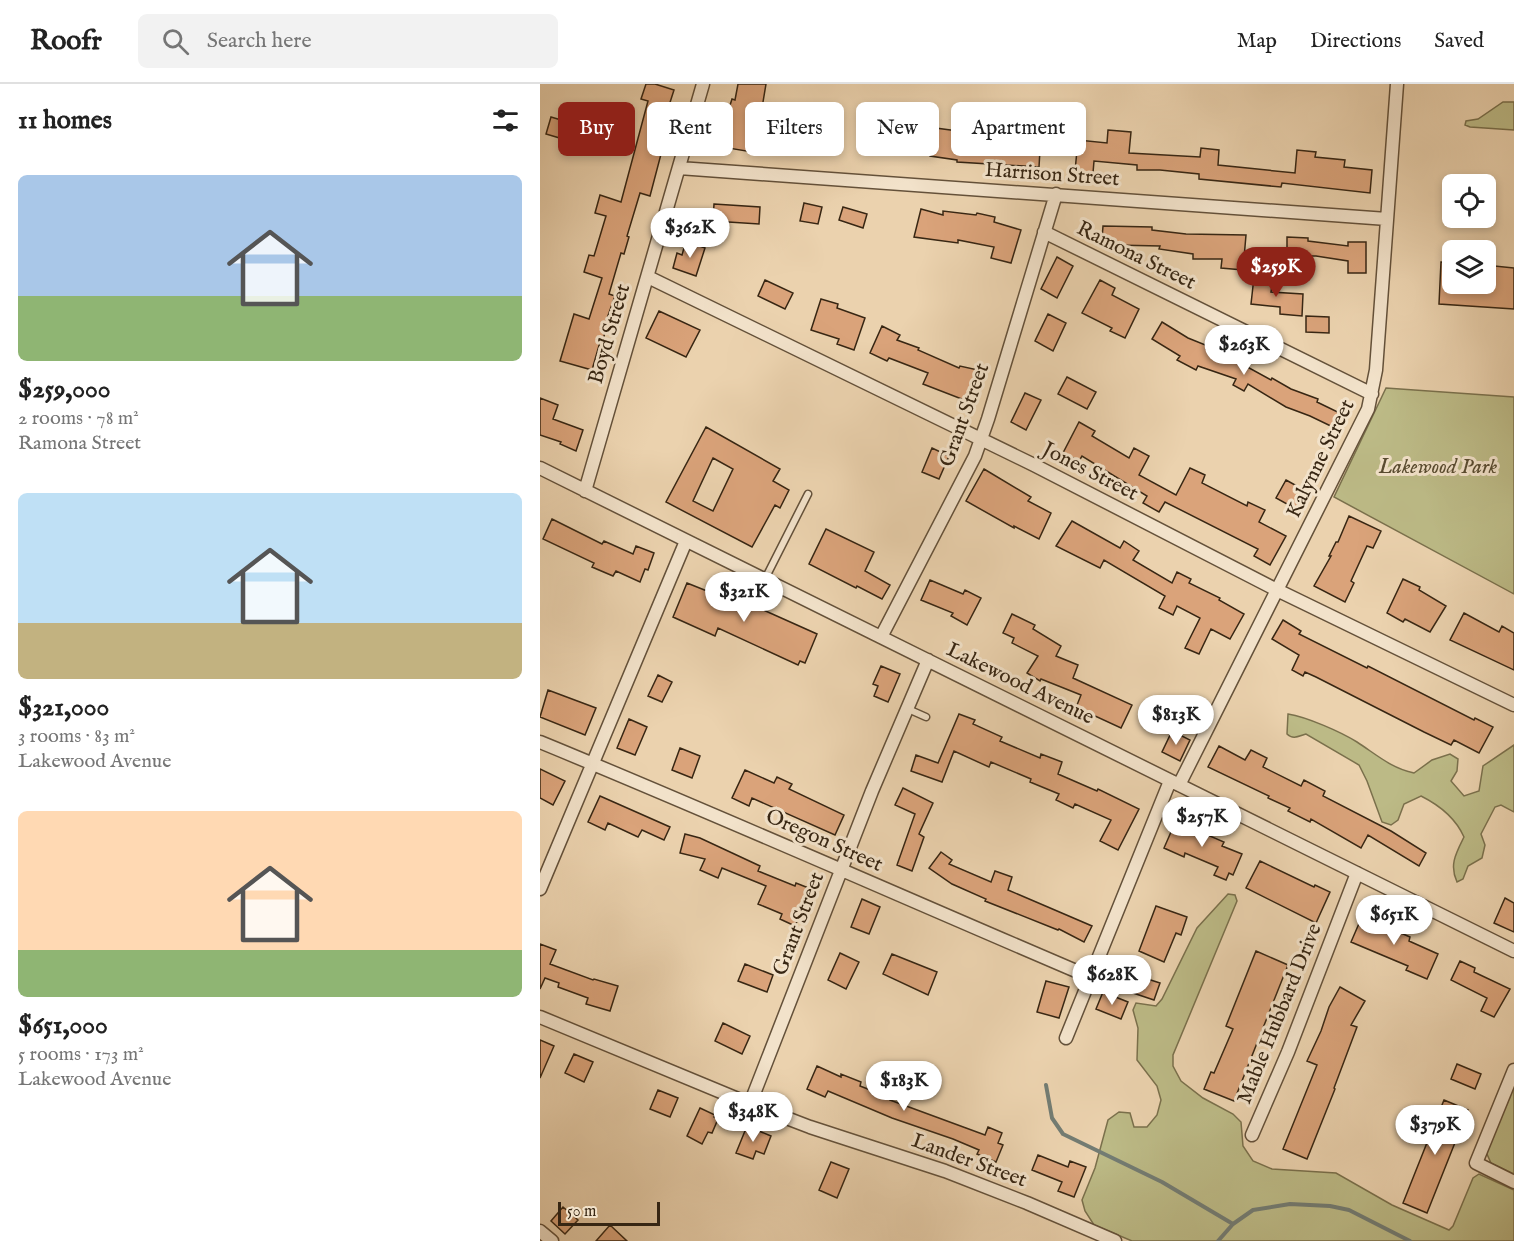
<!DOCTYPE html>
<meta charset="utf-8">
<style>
:root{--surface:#fff;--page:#f2f2f2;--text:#222;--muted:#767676;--line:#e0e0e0;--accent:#8f2418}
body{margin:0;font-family:"IM FELL English",serif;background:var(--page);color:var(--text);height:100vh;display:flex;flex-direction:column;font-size:22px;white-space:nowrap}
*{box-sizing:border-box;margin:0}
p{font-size:20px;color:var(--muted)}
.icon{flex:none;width:33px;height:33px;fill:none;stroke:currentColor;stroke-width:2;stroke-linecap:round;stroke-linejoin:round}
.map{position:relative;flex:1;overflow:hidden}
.details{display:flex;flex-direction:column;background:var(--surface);width:540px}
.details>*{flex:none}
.guide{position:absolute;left:18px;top:18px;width:570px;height:54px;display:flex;gap:12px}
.tools{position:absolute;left:902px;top:90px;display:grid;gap:12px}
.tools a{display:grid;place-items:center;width:54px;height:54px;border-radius:9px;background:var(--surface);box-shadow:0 3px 9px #0003;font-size:30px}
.scale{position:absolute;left:18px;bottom:15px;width:102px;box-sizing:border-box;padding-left:6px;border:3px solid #372613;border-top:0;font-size:16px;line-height:21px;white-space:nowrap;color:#372613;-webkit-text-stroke:4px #f2e2ca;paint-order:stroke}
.price{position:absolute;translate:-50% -51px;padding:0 14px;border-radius:21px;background:#fff;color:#222;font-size:20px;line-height:39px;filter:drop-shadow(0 2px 3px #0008)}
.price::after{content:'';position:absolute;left:50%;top:36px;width:18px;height:14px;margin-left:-9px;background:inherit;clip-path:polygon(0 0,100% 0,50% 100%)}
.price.on{background:var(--accent);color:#fff}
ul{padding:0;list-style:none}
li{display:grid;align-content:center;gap:12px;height:318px;padding:0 18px}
li span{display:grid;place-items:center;height:186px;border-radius:9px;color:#555}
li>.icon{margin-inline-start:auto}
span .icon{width:108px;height:108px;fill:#fffc;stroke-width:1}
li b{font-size:26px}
h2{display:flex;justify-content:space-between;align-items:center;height:72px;padding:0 18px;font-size:26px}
.pill{padding:0 21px;border-radius:9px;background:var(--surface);box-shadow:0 3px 9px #0003;font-size:21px;line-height:54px}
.pill.on{background:var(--accent);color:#fff}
header{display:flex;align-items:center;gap:36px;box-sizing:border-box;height:84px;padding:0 30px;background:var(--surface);border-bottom:2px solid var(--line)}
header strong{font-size:28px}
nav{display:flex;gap:33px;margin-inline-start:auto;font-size:21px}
.search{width:420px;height:54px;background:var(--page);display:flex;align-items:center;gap:15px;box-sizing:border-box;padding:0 21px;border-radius:9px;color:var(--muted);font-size:22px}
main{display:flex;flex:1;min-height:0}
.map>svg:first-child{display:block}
.green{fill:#bcba86;stroke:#7a704c;stroke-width:1.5}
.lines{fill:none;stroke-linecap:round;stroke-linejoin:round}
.stream{stroke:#737c73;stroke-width:4}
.building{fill:#daa37a;stroke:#372613;stroke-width:1.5;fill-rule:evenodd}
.service-casing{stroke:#64513a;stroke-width:9}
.minor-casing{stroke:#64513a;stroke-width:15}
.service{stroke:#f2e2ca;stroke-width:6}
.minor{stroke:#f2e2ca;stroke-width:12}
.labels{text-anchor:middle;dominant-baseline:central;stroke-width:6;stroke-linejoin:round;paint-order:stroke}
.street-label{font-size:21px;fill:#372613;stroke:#f2e2ca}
.park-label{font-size:21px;font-style:italic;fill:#584b30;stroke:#f2e2ca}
</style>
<header>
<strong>Roofr</strong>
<div class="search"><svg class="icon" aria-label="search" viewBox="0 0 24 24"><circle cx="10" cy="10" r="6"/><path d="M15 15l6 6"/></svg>Search here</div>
<nav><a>Map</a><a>Directions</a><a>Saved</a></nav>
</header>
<main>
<section class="details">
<h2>11 homes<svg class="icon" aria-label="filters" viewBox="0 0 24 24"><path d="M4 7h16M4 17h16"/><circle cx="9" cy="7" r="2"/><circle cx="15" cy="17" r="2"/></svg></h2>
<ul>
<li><span style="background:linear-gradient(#a9c7e8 65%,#8fb573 0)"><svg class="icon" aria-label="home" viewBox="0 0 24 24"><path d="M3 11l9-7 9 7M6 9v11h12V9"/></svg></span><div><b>$259,000</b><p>2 rooms · 78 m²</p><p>Ramona Street</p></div></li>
<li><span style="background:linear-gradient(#bfe0f5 70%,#c2b280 0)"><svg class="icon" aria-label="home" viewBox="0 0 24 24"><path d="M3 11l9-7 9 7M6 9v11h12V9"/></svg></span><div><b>$321,000</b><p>3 rooms · 83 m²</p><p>Lakewood Avenue</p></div></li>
<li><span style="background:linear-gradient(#ffd9b3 75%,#8fb573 0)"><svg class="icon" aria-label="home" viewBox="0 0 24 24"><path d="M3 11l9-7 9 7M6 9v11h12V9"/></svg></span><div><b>$651,000</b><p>5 rooms · 173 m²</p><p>Lakewood Avenue</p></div></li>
</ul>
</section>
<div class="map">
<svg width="974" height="1157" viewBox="0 0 974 1157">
<rect width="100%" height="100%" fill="#ebd2ae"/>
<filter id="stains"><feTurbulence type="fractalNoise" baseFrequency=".00333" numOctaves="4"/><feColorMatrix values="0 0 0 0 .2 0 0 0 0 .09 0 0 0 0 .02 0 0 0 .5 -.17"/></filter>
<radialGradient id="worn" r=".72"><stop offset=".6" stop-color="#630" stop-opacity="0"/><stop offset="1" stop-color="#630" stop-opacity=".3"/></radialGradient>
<!-- green -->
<path class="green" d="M963 18H974V46L930 43 925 41 926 37 938 35Z
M846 304 974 313V510L794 413Z
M748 630C767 633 801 648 817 658 837 671 851 684 874 689L892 676 910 670 918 675 917 687 911 697 924 712 939 707 943 682 974 661V728L961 721 955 723 941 750 945 761 942 774 928 782 923 795 917 798C909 781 916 769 924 753 916 735 899 721 881 712L864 720 858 736 851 741 842 738 827 697 819 681 766 650C759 652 753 656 747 650Z
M688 810 695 811 697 817 633 971V982L641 997 663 1014 693 1030 701 1038 703 1062 713 1077 732 1085 796 1089 852 1121 909 1146 913 1142 933 1094 939 1090 974 1106V1157H592L554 1141 545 1127 542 1116 555 1084 568 1036 579 1028 590 1029 594 1043H607L617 1031 621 1016 617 1002 597 976 598 944 593 926 596 919 616 922 622 915 657 844Z
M974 999V1090L951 1079 946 1068Z"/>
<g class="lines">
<!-- stream -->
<path class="stream" d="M506 1001 512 1034 523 1050 622 1098 693 1140
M678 1157 693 1140 713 1126 750 1120 790 1122 809 1126 870 1157"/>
</g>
<!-- building -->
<path class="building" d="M106 0H115L134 6 125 34 130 36 110 112 100 109 87 152 89 153 84 170 81 169 69 210 75 212 65 240H68L62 258H60L52 286 20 277 34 230 49 235 62 194 44 188 49 171 54 172 66 132 55 129 60 111 81 118 108 17 101 15Z
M198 0H226L222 24H223L216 50H220L218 69 182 63 186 34 192 15 195 16Z
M359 31 381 33V42L418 47 449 46V43H459V48L501 49 499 83 417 78V76L390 72V66L344 62 343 69 327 67 330 40 358 43Z
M11 33 28 38 23 55 6 50Z
M266 40 283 43 280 70 262 68Z
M568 46 591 48 589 69 660 73 661 64 679 66 678 81 755 89 757 66 776 68 775 73 805 76 804 83 832 86 830 109 742 99 741 103 659 95V90L620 86H597V81L554 77 553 89 535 87 538 56 567 59Z
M264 119 282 123 278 140 260 137Z
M174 120 220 123 219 140 173 137Z
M303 123 327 130 323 144 299 136Z
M381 125 403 131V127L436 131 437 129 455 133 454 138 481 146 471 179 451 174 454 163 418 156V159L374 153Z
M563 142 612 143V146L646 150 706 151 703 186 681 184 682 175H653V170L619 165 620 162 574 161V155H562Z
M747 153 768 154V157L808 162V158H826V189H808V177L776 172H747Z
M146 157 165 164 156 192 133 184 137 169 142 171Z
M517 173 533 182 517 214 501 205Z
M901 178 912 179V200H945V181L974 184V225L899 220Z
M714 193 733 195 731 208 763 210 762 232 740 230V223L711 220Z
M225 196 253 209 245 225 218 212Z
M560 196 575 204 572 211 599 225 585 254 570 247 572 244 542 229Z
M281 215 298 220 297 224 325 234 314 266 297 260 299 255 271 246Z
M119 227 160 246 146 273 106 254Z
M508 230 526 239 513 267 495 257Z
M766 232 789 233V249L766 248Z
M622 238 648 254 668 262 666 265 691 274 731 296 732 294 751 305 778 315 777 318 806 332 799 346 770 332 746 323 708 300 704 307 693 301 696 295 658 282 656 286 637 276 640 272 612 255Z
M342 242 360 251 357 256 379 264 378 266 419 284 420 282 438 286 434 299 437 300 432 319 383 300 388 289 349 274 347 277 330 269Z
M527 293 556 308 547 325 518 310Z
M485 309 501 316 486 346 471 338Z
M0 314 18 321 13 335 43 346 36 367 20 360 21 358 0 351Z
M539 338 555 347 552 352 589 374 594 364 609 372 599 391 636 411 650 384 665 391 662 399 707 422 708 418 725 426 719 438 746 452 730 481 714 472 718 465 625 418 619 428 603 419 607 412 542 372 539 377 523 369Z
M166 343 240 385 233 397 249 406 240 424 235 421 212 463 126 418ZM173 374 193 385 173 427 153 417Z
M392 364 409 372 399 395 382 388Z
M444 385 491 413 488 417 511 429 499 455 474 442V444L426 417Z
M746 396 766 407 756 425 736 414Z
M809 432 841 447 833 464 827 462 811 497 814 499 805 518 774 502 791 472H789L796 458H798Z
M12 435 62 460 64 457 93 470 96 462 114 469 108 486 105 485 100 498 76 487 73 492 52 483 54 479 3 455Z
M532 437 580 464 584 457 599 467 593 476 632 499 637 488 651 495 649 499 680 514 679 516 704 530 690 555 671 545 659 570 645 564 660 534 637 522 633 531 619 524 625 512 564 476 560 484 516 462Z
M286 445 334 468 325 487 350 501 342 515 317 502 316 504 269 480Z
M863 495 880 503 879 506 906 522 890 548 865 535 863 538 847 529Z
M390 496 423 510 425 506 441 514 427 541 411 532 413 529 381 516Z
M147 499 172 509 174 506 201 516 277 550 265 579 260 577 258 581 178 544 175 552 133 533Z
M924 529 959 548 962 542 974 549V586L910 556Z
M472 530 495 541 493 545 521 562 516 572 538 581 533 594 592 621 581 644 553 631 552 634 535 626 541 611 501 595 500 597 487 589 498 572 472 559 474 554 463 549Z
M743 536 761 547 759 550 827 584 828 582 934 636 935 634 953 643 939 669 914 656 911 661 884 648 776 593 765 588 763 592 752 586 759 571 732 555Z
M341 582 360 590 348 618 334 612 338 602 333 600Z
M118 591 132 598 122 618 108 612Z
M8 606 56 624 45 651 0 633Z
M419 630 435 636 433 640 462 653 460 657 500 674 501 670 522 678 518 690 557 707 558 705 599 725 578 766 560 757 571 736 535 720 533 724 516 716 519 710 490 698 491 695 451 678 449 683 414 667 402 698 371 687 376 671 398 679Z
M89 635 107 643 95 671 77 664Z
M632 647 650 656 640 677 622 668Z
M679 662 705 676 711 666 727 674 723 683 761 702 764 696 785 707 783 712 851 747 886 769 879 782 828 751 821 764 771 735 770 738 748 727 750 724 728 714 729 712 668 683Z
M140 664 160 672 152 694 132 686Z
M0 685 25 697 13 721 0 714Z
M205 686 234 699 237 693 252 700 249 705 304 731 295 751 212 714 209 722 192 714Z
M363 704 393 719 379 750 384 753 372 787 357 781 375 730 355 721Z
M60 712 130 743 124 756 102 746 98 753 68 739 65 746 48 738Z
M638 732 656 740 654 745 684 758 682 762 702 770 693 791 689 789 686 796 674 791 678 783 645 769 644 773 624 764Z
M145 750 160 754 220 782 218 787 255 802 256 799 271 805 255 842 240 835 242 830 218 820 226 802 182 784 178 794 160 786 165 775 140 769Z
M401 768 412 776 409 780 451 798 455 787 472 793 468 806 552 842 544 858 519 845 518 846 445 817 446 815 412 800 389 784Z
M720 777 774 803 775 801 790 808 776 839 706 804Z
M965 814 974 819V848L954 839Z
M322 815 340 823 329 850 311 843Z
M616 822 647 833 641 851 636 849 624 878 599 867Z
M824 828 842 836 840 840 870 853 869 857 898 870 887 895 866 886 868 882 811 858Z
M0 860 16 866 10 880 53 896 54 895 78 902 70 927 46 920 48 914 18 903 19 899 5 894 0 905Z
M716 867 748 881 694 1017 664 1005 671 988 674 989 693 945 686 942Z
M300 869 319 878 306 905 288 896Z
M352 870 397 888 388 911 343 890Z
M920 877 935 884 934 888 970 905 954 933 941 927 947 914 911 896Z
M205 880 233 891 227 908 198 897Z
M589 889 620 899 614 916 584 906Z
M506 897 529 903 519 934 497 928Z
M800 903 825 917 811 941 817 943 794 1004 795 1005 767 1075 743 1065 777 981 767 977 781 947 789 923Z
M563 908 588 918 581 935 556 925Z
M183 939 210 952 202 970 175 957Z
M0 956 14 962 0 994Z
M34 970 53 978 44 998 25 989Z
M917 980 941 990 935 1005 911 995Z
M277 982 301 993V990L321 998 320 1002 351 1014 350 1016 445 1051 448 1043 462 1049 458 1059 463 1061 456 1078 437 1070 439 1066 413 1055 352 1034 288 1007 285 1013 267 1005Z
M118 1006 138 1014 130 1033 110 1025Z
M904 1016 928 1026 887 1129 863 1119Z
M160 1024 175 1031 174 1033 178 1035 172 1049 168 1048 162 1060 147 1052Z
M207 1042 231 1052 224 1070 216 1067 213 1075 196 1069Z
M498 1071 528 1083 530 1077 546 1083 534 1113 518 1107 522 1098 492 1086Z
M291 1078 309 1085 297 1114 279 1106Z
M23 1123 38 1136 25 1150 11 1137Z
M70 1141 87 1157H56Z"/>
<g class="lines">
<defs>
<path id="service" d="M225 495 268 410
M368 625 386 633"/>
<path id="minor" d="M139 84 847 135
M504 148 832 310
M108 193 494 381 737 506 974 621
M0 384 974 867
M45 407 163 0
M341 553 435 372 448 335 516 110
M0 658C185 734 367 815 550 893
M639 701 828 325 836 286 857 0
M0 805 146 457
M0 933 210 1020 270 1043 405 1087 487 1119 575 1157
M526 954 630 697
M974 986 936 1079 974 1098
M210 1020 332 707 388 576
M712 1051 748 968 817 789
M0 1147 12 1157"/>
</defs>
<!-- service casing -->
<use href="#service" class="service-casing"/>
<!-- minor casing -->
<use href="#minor" class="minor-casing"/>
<!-- service -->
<use href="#service" class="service"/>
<!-- minor -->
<use href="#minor" class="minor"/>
</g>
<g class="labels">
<!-- street labels -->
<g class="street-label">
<text transform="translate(512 91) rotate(4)">Harrison Street</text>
<text transform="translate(596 172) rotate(26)">Ramona Street</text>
<text transform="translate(70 250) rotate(-74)">Boyd Street</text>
<text transform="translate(425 331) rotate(-70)">Grant Street</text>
<text transform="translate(781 375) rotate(-64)">Kalynne Street</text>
<text transform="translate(550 388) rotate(27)">Jones Street</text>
<text transform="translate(480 600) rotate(26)">Lakewood Avenue</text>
<text transform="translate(284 757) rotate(24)">Oregon Street</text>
<text transform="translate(259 840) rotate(-69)">Grant Street</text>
<text transform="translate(740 930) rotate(-68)">Mable Hubbard Drive</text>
<text transform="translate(429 1077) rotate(20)">Lander Street</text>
</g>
<!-- park labels -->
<g class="park-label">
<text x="898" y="383">Lakewood Park</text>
</g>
</g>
<rect width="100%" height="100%" filter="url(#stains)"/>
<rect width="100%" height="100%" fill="url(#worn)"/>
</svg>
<div class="tools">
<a><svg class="icon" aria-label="locate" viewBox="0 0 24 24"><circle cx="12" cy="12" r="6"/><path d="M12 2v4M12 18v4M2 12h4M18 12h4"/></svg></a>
<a><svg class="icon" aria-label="layers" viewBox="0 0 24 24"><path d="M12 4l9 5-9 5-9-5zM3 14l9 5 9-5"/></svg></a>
</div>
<div class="scale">50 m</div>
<b class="price" style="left:150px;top:175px">$362K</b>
<b class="price on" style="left:736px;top:214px">$259K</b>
<b class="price" style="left:704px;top:292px">$263K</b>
<b class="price" style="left:204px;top:539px">$321K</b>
<b class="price" style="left:636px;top:662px">$813K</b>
<b class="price" style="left:662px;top:764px">$257K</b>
<b class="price" style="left:854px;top:862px">$651K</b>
<b class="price" style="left:572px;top:922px">$628K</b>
<b class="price" style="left:364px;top:1028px">$183K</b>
<b class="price" style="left:213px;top:1059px">$348K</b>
<b class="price" style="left:895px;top:1072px">$379K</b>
<div class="guide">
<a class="pill on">Buy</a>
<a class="pill">Rent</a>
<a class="pill">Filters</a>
<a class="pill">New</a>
<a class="pill">Apartment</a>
</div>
</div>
</main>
